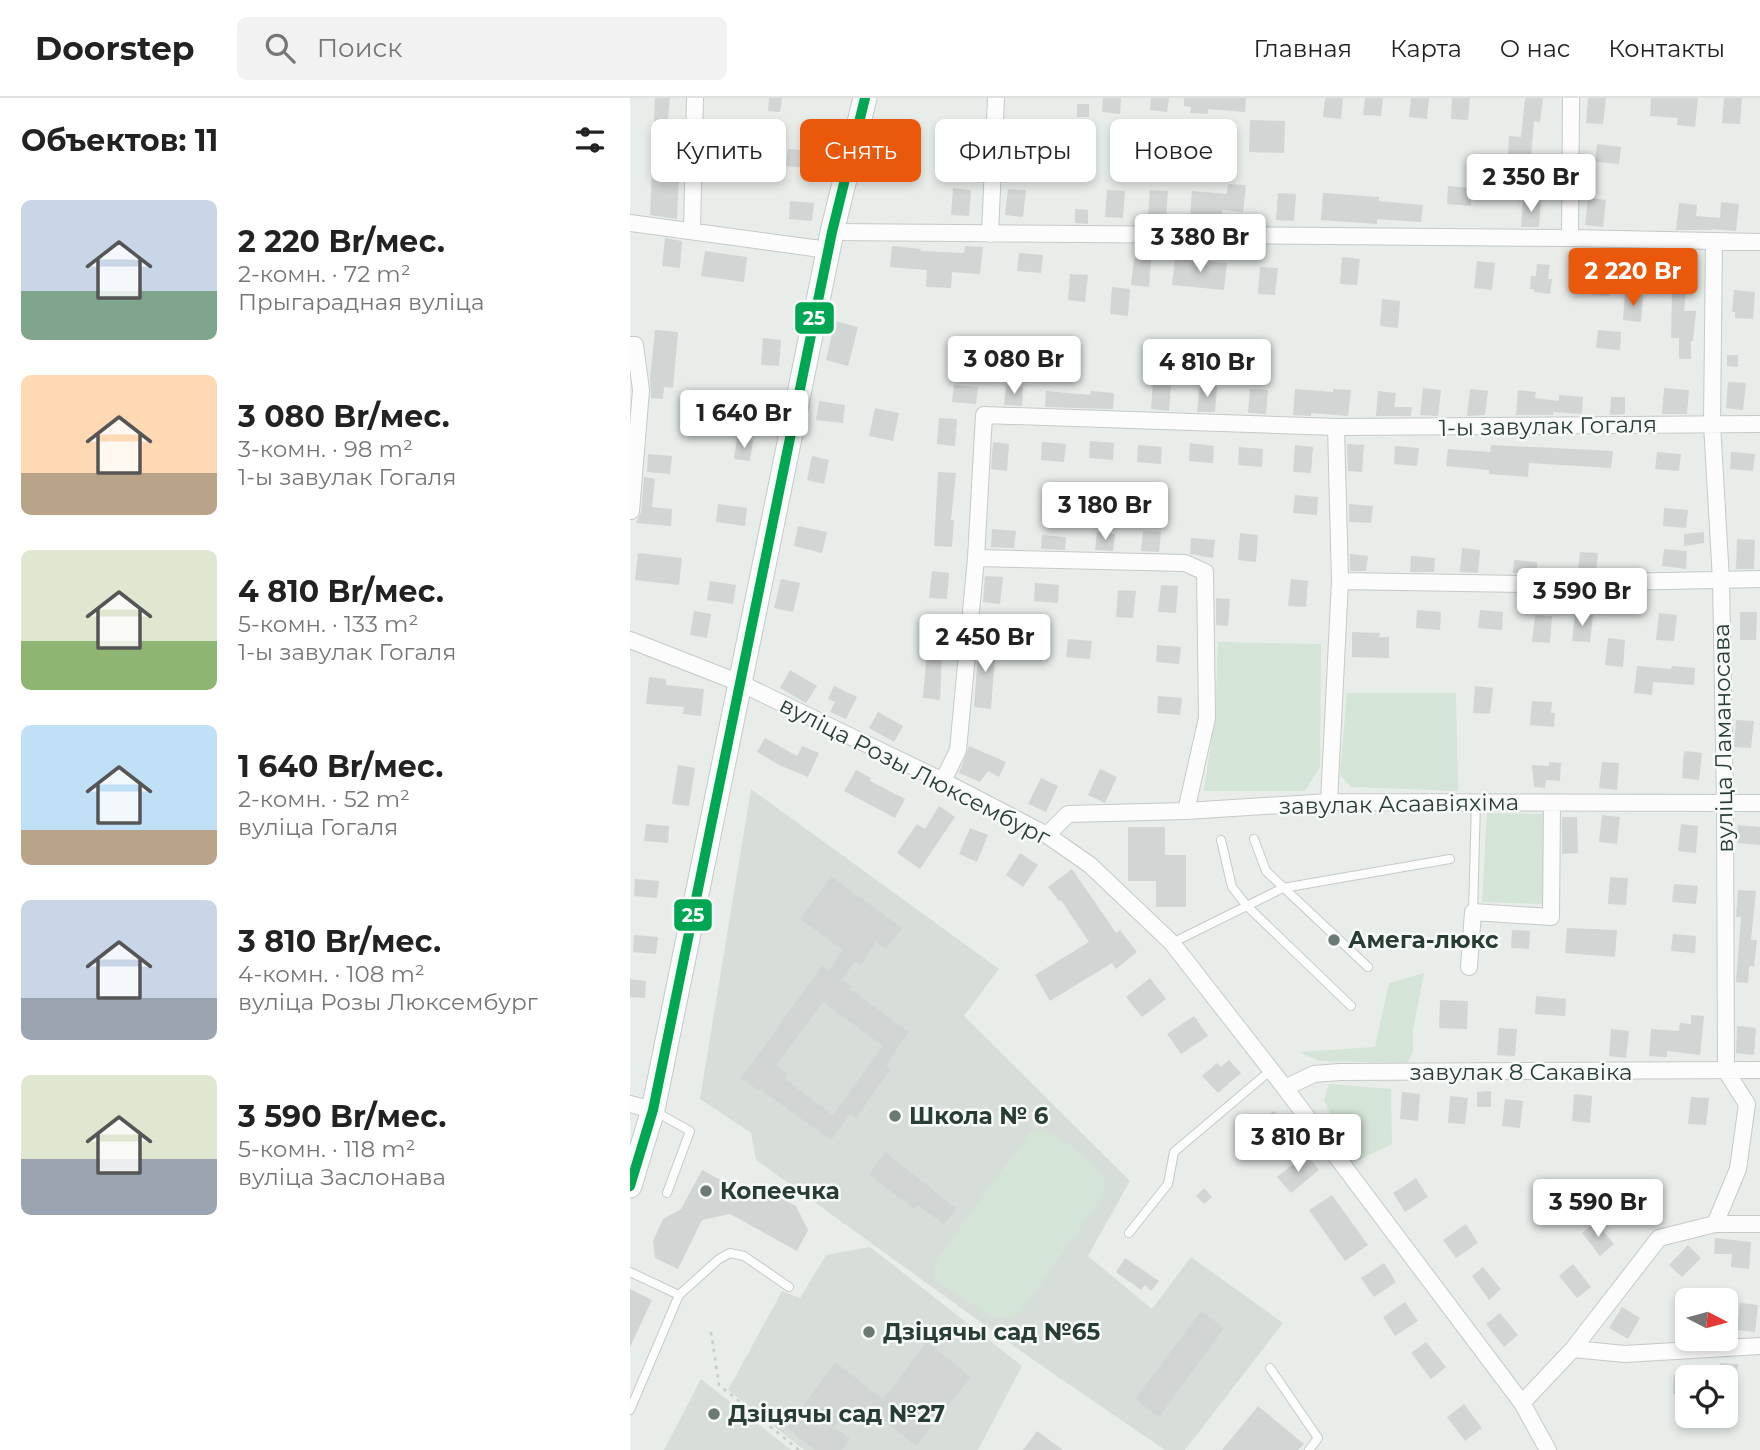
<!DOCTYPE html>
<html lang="ru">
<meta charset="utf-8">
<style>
:root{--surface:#fff;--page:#f2f2f2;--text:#222;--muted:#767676;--line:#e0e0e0;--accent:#ea580c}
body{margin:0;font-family:Montserrat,sans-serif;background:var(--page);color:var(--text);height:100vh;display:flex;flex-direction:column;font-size:26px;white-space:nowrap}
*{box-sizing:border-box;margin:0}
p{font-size:23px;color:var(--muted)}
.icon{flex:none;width:38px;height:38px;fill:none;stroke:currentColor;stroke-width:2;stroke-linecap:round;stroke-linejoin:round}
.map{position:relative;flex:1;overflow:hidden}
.drawer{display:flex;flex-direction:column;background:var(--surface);width:630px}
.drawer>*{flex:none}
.hud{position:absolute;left:21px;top:21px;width:665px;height:63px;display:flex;gap:14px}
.needle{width:46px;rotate:96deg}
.fabs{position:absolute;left:1045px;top:1190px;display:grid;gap:14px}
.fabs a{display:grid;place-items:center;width:63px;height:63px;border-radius:10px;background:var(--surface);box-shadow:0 4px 10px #0003;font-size:35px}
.price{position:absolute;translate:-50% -60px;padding:0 16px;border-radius:7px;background:#fff;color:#222;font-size:23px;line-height:46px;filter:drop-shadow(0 2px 4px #0008)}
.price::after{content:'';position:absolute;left:50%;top:42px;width:21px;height:16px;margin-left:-10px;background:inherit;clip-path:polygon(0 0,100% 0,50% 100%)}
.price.on{background:var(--accent);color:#fff}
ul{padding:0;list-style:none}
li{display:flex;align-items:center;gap:21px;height:175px;padding:0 21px}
li span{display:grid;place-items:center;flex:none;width:196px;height:140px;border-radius:10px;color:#555}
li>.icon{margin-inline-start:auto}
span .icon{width:84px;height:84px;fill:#fffc;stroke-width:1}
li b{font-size:30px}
h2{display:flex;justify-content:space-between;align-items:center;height:84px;padding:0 21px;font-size:30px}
.chip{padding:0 24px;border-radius:10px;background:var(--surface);box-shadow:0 4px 10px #0003;font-size:24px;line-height:63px}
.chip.on{background:var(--accent);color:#fff}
header{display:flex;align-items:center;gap:42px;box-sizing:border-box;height:98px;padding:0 35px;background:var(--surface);border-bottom:2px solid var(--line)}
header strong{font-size:33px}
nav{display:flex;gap:38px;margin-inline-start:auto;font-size:24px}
.search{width:490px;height:63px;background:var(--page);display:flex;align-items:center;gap:18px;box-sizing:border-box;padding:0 24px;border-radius:10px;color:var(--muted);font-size:26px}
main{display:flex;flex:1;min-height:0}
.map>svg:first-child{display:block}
.built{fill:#d7ded9}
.green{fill:#d4e4d6}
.building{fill:#d1d5d3;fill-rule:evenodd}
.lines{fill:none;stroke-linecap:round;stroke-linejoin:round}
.service-casing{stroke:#c5cac7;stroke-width:10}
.minor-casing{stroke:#c5cac7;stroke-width:18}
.secondary-casing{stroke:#c5cac7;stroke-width:25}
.path{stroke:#c7cec9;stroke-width:2.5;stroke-dasharray:3.5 5;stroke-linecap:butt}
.service{stroke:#fcfcfc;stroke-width:8}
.minor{stroke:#fcfcfc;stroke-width:16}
.secondary{stroke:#fcfcfc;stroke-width:23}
.bus-1-casing{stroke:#f7faf8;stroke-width:16}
.bus-1{stroke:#00a651;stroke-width:10}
.poi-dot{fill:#6b7b74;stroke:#f7faf8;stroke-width:2.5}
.labels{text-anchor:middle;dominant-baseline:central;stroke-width:5;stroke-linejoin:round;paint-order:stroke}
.street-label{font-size:23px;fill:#283e34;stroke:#f7faf8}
.poi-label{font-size:23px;font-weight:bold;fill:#283e34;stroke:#f7faf8;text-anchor:start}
.line-badge{stroke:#f7faf8;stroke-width:2.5}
.badge-label{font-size:19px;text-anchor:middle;font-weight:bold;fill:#fff}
</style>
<header>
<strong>Doorstep</strong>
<div class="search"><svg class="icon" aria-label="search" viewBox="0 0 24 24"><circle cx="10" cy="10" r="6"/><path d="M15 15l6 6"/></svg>Поиск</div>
<nav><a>Главная</a><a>Карта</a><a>О нас</a><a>Контакты</a></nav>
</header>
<main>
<section class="drawer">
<h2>Объектов: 11<svg class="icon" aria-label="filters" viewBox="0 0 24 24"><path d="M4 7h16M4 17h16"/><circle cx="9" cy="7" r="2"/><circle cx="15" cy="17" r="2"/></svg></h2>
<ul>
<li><span style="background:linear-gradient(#c9d6e8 65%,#7fa58c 0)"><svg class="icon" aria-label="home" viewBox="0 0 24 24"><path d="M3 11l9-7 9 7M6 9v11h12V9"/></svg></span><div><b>2 220 Br/мес.</b><p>2-комн. · 72 m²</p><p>Прыгарадная вуліца</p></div></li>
<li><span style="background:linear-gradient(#ffd9b3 70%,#b9a48a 0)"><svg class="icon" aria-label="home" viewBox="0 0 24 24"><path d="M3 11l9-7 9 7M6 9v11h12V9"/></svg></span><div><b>3 080 Br/мес.</b><p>3-комн. · 98 m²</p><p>1-ы завулак Гогаля</p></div></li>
<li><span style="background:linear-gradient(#dfe7d0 65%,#8fb573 0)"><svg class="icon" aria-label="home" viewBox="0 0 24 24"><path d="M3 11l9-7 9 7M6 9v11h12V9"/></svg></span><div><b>4 810 Br/мес.</b><p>5-комн. · 133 m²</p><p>1-ы завулак Гогаля</p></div></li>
<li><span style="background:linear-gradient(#bfe0f5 75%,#b9a48a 0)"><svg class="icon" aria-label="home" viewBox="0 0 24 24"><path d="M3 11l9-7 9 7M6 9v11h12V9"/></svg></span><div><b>1 640 Br/мес.</b><p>2-комн. · 52 m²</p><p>вуліца Гогаля</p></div></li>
<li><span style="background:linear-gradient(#c9d6e8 70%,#9aa5b1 0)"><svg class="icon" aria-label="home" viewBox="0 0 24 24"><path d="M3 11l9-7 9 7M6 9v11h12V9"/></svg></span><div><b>3 810 Br/мес.</b><p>4-комн. · 108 m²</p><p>вуліца Розы Люксембург</p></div></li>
<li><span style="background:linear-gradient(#dfe7d0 60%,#9aa5b1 0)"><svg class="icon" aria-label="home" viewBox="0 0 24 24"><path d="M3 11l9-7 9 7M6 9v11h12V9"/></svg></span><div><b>3 590 Br/мес.</b><p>5-комн. · 118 m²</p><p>вуліца Заслонава</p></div></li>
</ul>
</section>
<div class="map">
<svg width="1130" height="1352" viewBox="0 0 1130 1352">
<rect width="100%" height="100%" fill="#e8edea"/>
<!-- built -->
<path class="built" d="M121 691 369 871 334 918 500 1083 458 1158 522 1211 561 1159 653 1225 555 1352H535L399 1259 126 1062 121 1035 70 1001Z
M240 1149 392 1268 348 1352H174L98 1292 152 1193 170 1200 196 1157Z
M71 1281 161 1352H34Z"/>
<!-- green -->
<path class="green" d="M588 544 691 546 690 669 675 693H574L585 617Z
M717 595H826L828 693 721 689 710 676Z
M857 715 914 716 913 806 852 804Z
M794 875 783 932V954L778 965 690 963 669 954 745 949 759 885Z
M699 986 761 991 762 1046 722 1065 694 1002Z
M412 1032C426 1037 470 1066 474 1080 476 1086 474 1092 473 1097L390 1215C380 1222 371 1222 360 1218L305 1182 304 1174 306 1163 398 1037 404 1033Z"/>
<!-- building -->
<path class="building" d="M25 0H40L37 29H51L47 121 20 117Z
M139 0H152L150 14 138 13Z
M473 0H491L490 16 472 14Z
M521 0H539L537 14 520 12Z
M554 0H616L615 14 578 11V16L560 15 561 9 554 8Z
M695 0H713L711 21 693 19Z
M735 0H753L751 18 733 17Z
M781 0H799L797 21 779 19Z
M822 0H840L838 22 821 21Z
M895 0H913L910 24 904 23 901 58 878 56 879 38 891 39Z
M958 0H976L973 26 956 25Z
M1021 0H1068L1065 29 1047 27 1048 20 1020 18Z
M1094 0H1112L1110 26 1092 25Z
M447 6H459V19H447Z
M620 22 655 23 654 55 619 54Z
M79 23 102 25 101 43 77 41Z
M255 37 279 39 278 57 254 54Z
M379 37 397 39 395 66 377 64Z
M967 46 991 49 989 66 965 64Z
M321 49 345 51 343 69 320 67Z
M158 51 181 53 180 70 156 68Z
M598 86 616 87 613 114 592 112 591 123 560 120 562 93 597 96Z
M818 88 842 90 841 108 817 106Z
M323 90 341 92 339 118 321 117Z
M378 91 396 92 393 119 375 117Z
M477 92 495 93 493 120 475 119Z
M520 92 538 93 536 120 518 118Z
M648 95 666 96 664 123 646 122Z
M693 95 749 99V103L793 107 791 124 747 121V126L691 122Z
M958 100 976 102 973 129 955 127Z
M893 102 911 103 909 129H891Z
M160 103 184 105 182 123 159 121Z
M1091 104 1109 106 1106 133 1082 131V132H1046L1049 105 1067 107 1066 118 1090 120Z
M445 111 458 112V126L445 125Z
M35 140 52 143 50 170 32 168Z
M262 148 291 151 290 153 334 155 335 148 353 149 350 176 322 174 321 190 296 189 297 172 260 169Z
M75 153 117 159 114 184 71 178Z
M389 155 413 157 411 175 387 173Z
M712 159 730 161 727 187 710 186Z
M504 160 521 162 519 189 501 187Z
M545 160 597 165 594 192 542 187Z
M847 163 865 165 862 192 844 190Z
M907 166 920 167 918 181H922L920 196 904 194V191H900L901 178H906Z
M630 169 648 170 645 197 628 196Z
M1040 169 1058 170 1054 213H1066L1063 243H1061V261H1049V240H1041L1042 196 1038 195Z
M964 170 981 172 979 198 961 197Z
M440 176 458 177 455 204 438 202Z
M482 189 500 191 498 218 480 216Z
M1104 192 1125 194 1123 221 1105 220V214H1102Z
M995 195 1013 197 1011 224 993 222Z
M752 201 770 203 768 230 750 228Z
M205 223 228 229 218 268 196 262Z
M25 232 48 234 43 290 34 289 33 301 21 300 20 281Z
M968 232 991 234 990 252 966 250Z
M133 240 151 242 149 268 131 267Z
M1097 257H1108V269L1097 268Z
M523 284 541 286 539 313 521 311Z
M1098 284 1116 285 1113 312 1096 310Z
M324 287 348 289 346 306 322 304Z
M376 287 393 289 392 308 374 307Z
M570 287 587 289 585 314H567Z
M793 290 811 292 808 318 790 317Z
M1034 290 1059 292 1057 316H1032Z
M620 291 638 292 636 316 618 315Z
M665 291 703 294V291L721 292 718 318 681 315V318L663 317Z
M840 291 858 293 855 317 837 318Z
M888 292 906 294 905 300 929 303V297L953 299 952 316 923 314V317H886Z
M416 293 460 297 461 293 484 295 483 311 415 309Z
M748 293 766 295 764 309H782L781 318H746Z
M125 294 143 295 141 322 123 321Z
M981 299H995V316L980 317Z
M189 303 215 307 213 325 186 322Z
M245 310 269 315 263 343 239 338Z
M309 320 327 321 325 348 307 346Z
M107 340 123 342 120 363 104 361Z
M460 343 484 345 483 362 459 360Z
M363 344 379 346 377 373 361 371Z
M412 344 436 346 434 364 411 362Z
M560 345 584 348 583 365 559 363Z
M717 346 734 347 732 374 718 373Z
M508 347 532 349 531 366 507 364Z
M665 347 683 349 681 375 663 374Z
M861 347 983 353 981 370 899 365 898 379 859 376V372L816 368 818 351 860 354Z
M765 348 789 350 787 368 764 366Z
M609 349 633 351 632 369 608 367Z
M1027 354 1051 356 1049 373 1025 371Z
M1101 354 1125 356 1123 373 1100 371Z
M18 356 42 358 40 376 17 374Z
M182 358 199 362 194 386 177 382Z
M308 374 326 375 321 422H324L322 449 304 448Z
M14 379 25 381 22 409 42 411 41 428 6 425 11 414Z
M665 397 688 399 687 417 663 415Z
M88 406 117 410 115 428 86 424Z
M719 406 743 408 741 425 719 424Z
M1034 410 1058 412 1056 430 1033 428Z
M168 428 197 434 192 455 164 448Z
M362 431 386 433 384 450 361 449Z
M513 433 531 434 529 454 511 453Z
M467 434 485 436 483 453 465 452Z
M1074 434V445L1054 448V436Z
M610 435 628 437 626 464 608 462Z
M412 437 436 439 435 452 411 451Z
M561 440 585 442 583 460 560 456Z
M1107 441 1125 442 1124 471H1106Z
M832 450 850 452 848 475 830 474Z
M1034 451 1057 453 1056 471 1032 468Z
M950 454 968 455 966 474H948Z
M8 455 52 460 49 487 5 482Z
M720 456 738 458 736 473H720Z
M781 458 805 460 804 474H780Z
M884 462 907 464V475H883Z
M302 473 319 475 317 501 299 500Z
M355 478 373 479 370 506 353 504Z
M151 481 170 485 163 514 144 510Z
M661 481 678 483 676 509 658 508Z
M80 483 106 487 103 506 77 502Z
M405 485 429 487 428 505 404 503Z
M531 487 548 488 546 515 528 514Z
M488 492 506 493 503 520 486 519Z
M586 500 600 501 598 528 586 527Z
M787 512 811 514 810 532 786 530Z
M850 512 873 514 872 532 848 530Z
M64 513 81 516 77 540 60 537Z
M1110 514H1127L1126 542H1110Z
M1029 515 1047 517 1044 543 1026 542Z
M945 516 963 517 960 544 942 543Z
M905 517 922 518 920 545 902 544Z
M296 529 313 531 310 602 293 600 297 552 294 551Z
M722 534 750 535 749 539H759V560L722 559Z
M978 540 995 542 993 569 975 567Z
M438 541 462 543 460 561 436 559Z
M349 542 366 544 361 611 344 609Z
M527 547 551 549 549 566 526 564Z
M1007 568 1041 571 1042 568 1065 570 1064 587 1023 584 1022 597 1004 595Z
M160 572 187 588 176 605 150 590Z
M19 579 36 581V587L74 591 71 618 53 616 54 609 16 606Z
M204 588 227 599 216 621 200 614 205 604 198 601Z
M845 588 863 590 860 616 843 615Z
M528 598 552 600 550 617 527 615Z
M902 603 922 604 921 615H925L924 629 900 627Z
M248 614 273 628 264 644 239 630Z
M1106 622 1124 623 1121 650 1104 649Z
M135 640 167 658 172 648 189 655 178 679 149 667 127 654Z
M339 648 376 664 369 679 358 673 350 684 329 675Z
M1054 653 1072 655 1069 682 1052 680Z
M919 664 931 665 930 683 916 682 915 690 904 689 902 667 919 668Z
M972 664 989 665 987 692 969 690Z
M48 667 65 670 59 708 42 706Z
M470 671 487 679 475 705 458 697Z
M226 672 241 680 240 683 275 701 265 720 214 693Z
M411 680 428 688 416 714 398 706Z
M309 708 325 719 290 771 267 755 287 726 295 731Z
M972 717 990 719 987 746 969 744Z
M932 719H947L948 755 932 756Z
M16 726 39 728 38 745 14 743Z
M1051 726 1068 728 1066 755 1048 753Z
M1108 727 1130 729V747L1107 745Z
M498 729H535V757H556V809H526V783H498Z
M340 730 358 737 347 764 329 756Z
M390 755 408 767 393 789 376 777Z
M442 771 486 835 490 832 507 854 486 871 482 865 420 903 405 877 459 844 431 802 429 803 418 789Z
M201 778 272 830 256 851 246 844 231 867 225 863 212 881 222 888 220 891 279 934 256 967 261 971 226 1020 220 1016 201 1042 130 991 129 993 111 980 192 868 199 872 213 852 170 821ZM193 904 253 948 203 1017 155 981 158 976 146 968Z
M980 779 998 780 996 807 978 806Z
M5 781 29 783 27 800 4 798Z
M1044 786 1068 788 1066 806 1042 804Z
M1108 792 1126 793 1121 842H1127L1124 869 1119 868 1118 885 1106 884 1111 819H1106Z
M937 830 987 832 985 859 935 855Z
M882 832 900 833 899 851 881 850Z
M1043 836 1066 838 1065 855 1041 853Z
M4 837 28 839 26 856 3 854Z
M520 880 536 901 512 919 496 899Z
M0 881 16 883 15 900 0 899Z
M906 898 936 901 935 918 905 916Z
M810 902 838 903 837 931 809 930Z
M1061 917 1074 918 1070 957 1037 953V959L1019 958 1021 931 1049 933 1050 925 1061 926Z
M564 918 578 938 551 956 537 936Z
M1107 928 1126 930 1124 957 1106 955Z
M869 930 887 931 885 958 867 957Z
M981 931 999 933 996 960 979 958Z
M599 962 611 975 588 995 572 978 587 965 591 969Z
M861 993V1009H847V994Z
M772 994 790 996 788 1023 770 1021Z
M944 996 962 998 960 1025 942 1023Z
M820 998 838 1000 835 1026 818 1025Z
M1061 999 1079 1000 1076 1027 1058 1026Z
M875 1001 893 1003 890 1030 872 1028Z
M644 1013 657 1031 631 1049 619 1031Z
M255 1054 326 1110 314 1126 287 1107 284 1111 239 1077Z
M676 1056 689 1072 661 1095 647 1079Z
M72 1072 111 1093 139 1094 166 1108 178 1132 167 1153 100 1116 72 1122 48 1171 25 1160 23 1143 33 1121 51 1111Z
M786 1080 798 1099 775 1114 763 1095Z
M918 1080 936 1102 922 1113 904 1091Z
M574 1090 582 1099 574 1106 566 1098Z
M702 1097 738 1147 715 1163 679 1112Z
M966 1124 984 1146 970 1158 952 1135Z
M836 1126 848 1145 826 1160 813 1142Z
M1085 1140 1121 1144 1119 1171 1101 1169 1102 1156H1084Z
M1058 1147 1071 1160 1052 1179 1039 1167Z
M495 1160 529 1183 521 1193 515 1187 511 1192 486 1174Z
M754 1165 766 1184 744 1199 731 1180Z
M943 1166 961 1189 947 1200 929 1178Z
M853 1169 871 1191 859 1202 842 1178Z
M0 1191 22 1202 0 1249Z
M775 1204 788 1223 765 1238 753 1219Z
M1110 1205 1128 1207 1125 1234 1107 1232Z
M992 1209 1010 1220 998 1241 979 1230Z
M571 1213 594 1230 529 1319 505 1301Z
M870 1215 888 1237 874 1249 856 1226Z
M297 1244 341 1279 286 1348 242 1313 236 1321 219 1309 204 1329 220 1341 212 1352H185L157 1330 205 1264 253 1301Z
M796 1244 816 1269 801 1281 781 1255Z
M1090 1265 1108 1266 1104 1313H1096V1279H1089Z
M1044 1277H1057V1296H1043Z
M834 1306 852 1330 835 1343 817 1319Z
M628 1308 674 1346 668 1352H592Z
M407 1333 433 1352H393Z"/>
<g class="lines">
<defs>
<path id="service" d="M624 741 636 773 738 869
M591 742 602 789 617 808 721 908
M843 814 846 704
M542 845 653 790 820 761
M26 1014 60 1033 37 1095
M499 1135 538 1086 544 1054 641 972
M0 1174 49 1197
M640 1270 688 1340 679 1352
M0 1312 49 1197 89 1161 100 1155 114 1158 159 1189"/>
<path id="minor" d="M0 125 198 152
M62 133 65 0
M202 134 940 140 1130 144
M360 136 366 0
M940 140 941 0
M1084 143 1082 326 1091 482 1095 705 1096 973 1117 1006 1108 1071 1085 1126
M0 247H5L11 292 1 413
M346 460 555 465 575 474 577 620 556 713
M710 483 893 486 1130 481
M0 542 110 585 313 683 417 737 460 767 542 845 655 990 892 1305 918 1352
M313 683 328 652 346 460 354 317 706 329 1130 326
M699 704 710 483 706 329
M417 737 438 716 556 713 699 704 1130 705
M839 869 843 814 921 819 922 705
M655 990 684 976 710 974 1130 972
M0 1006 23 1012
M943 1251 995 1256 1130 1248
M892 1305 943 1251 1029 1140 1085 1126H1130"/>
<path id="secondary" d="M0 1088 23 1012 202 134 235 0"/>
</defs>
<!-- service casing -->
<use href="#service" class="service-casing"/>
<!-- minor casing -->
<use href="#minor" class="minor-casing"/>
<!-- secondary casing -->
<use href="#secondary" class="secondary-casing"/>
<!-- path -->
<path class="path" d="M81 1234 89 1287 169 1352"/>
<!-- service -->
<use href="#service" class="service"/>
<!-- minor -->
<use href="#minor" class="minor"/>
<!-- secondary -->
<use href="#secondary" class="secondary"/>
<defs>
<path id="bus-1" d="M0 1088 23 1012 202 134 235 0"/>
</defs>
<!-- bus-1 casing -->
<use href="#bus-1" class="bus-1-casing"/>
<!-- bus-1 -->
<use href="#bus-1" class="bus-1"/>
</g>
<!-- markers -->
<g class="poi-dot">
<circle cx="704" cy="842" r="7"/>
<circle cx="265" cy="1018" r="7"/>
<circle cx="76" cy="1093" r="7"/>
<circle cx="239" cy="1234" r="7"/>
<circle cx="84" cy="1316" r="7"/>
</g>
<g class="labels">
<!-- street labels -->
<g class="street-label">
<text transform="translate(918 328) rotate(-1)">1-ы завулак Гогаля</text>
<text transform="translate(1093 640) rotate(-91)">вуліца Ламаносава</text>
<text transform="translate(285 673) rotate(27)">вуліца Розы Люксембург</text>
<text transform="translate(769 706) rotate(-1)">завулак Асаавіяхіма</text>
<text x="891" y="974">завулак 8 Сакавіка</text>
</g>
<!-- poi labels -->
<g class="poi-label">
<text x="718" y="842">Амега-люкс</text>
<text x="279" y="1018">Школа № 6</text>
<text x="90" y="1093">Копеечка</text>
<text x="253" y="1234">Дзіцячы сад №65</text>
<text x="98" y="1316">Дзіцячы сад №27</text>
</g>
</g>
<g class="line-badge">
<rect x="164" y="203" width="41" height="34" rx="7" fill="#00a651"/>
<rect x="43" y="800" width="40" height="34" rx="7" fill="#00a651"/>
</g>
<g class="badge-label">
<text x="184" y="227">25</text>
<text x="63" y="824">25</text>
</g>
</svg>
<div class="fabs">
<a><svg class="needle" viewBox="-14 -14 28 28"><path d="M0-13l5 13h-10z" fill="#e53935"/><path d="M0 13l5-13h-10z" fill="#767676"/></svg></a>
<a><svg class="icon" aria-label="locate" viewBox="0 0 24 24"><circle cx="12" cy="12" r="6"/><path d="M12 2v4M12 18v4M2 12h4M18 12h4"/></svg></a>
</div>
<b class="price" style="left:901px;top:116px">2 350 Br</b>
<b class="price" style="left:570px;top:176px">3 380 Br</b>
<b class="price on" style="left:1003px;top:210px">2 220 Br</b>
<b class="price" style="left:384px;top:298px">3 080 Br</b>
<b class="price" style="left:577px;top:301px">4 810 Br</b>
<b class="price" style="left:114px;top:352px">1 640 Br</b>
<b class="price" style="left:475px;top:444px">3 180 Br</b>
<b class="price" style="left:952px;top:530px">3 590 Br</b>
<b class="price" style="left:355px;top:576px">2 450 Br</b>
<b class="price" style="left:668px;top:1076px">3 810 Br</b>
<b class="price" style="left:968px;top:1141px">3 590 Br</b>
<div class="hud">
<a class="chip">Купить</a>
<a class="chip on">Снять</a>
<a class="chip">Фильтры</a>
<a class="chip">Новое</a>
</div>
</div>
</main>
